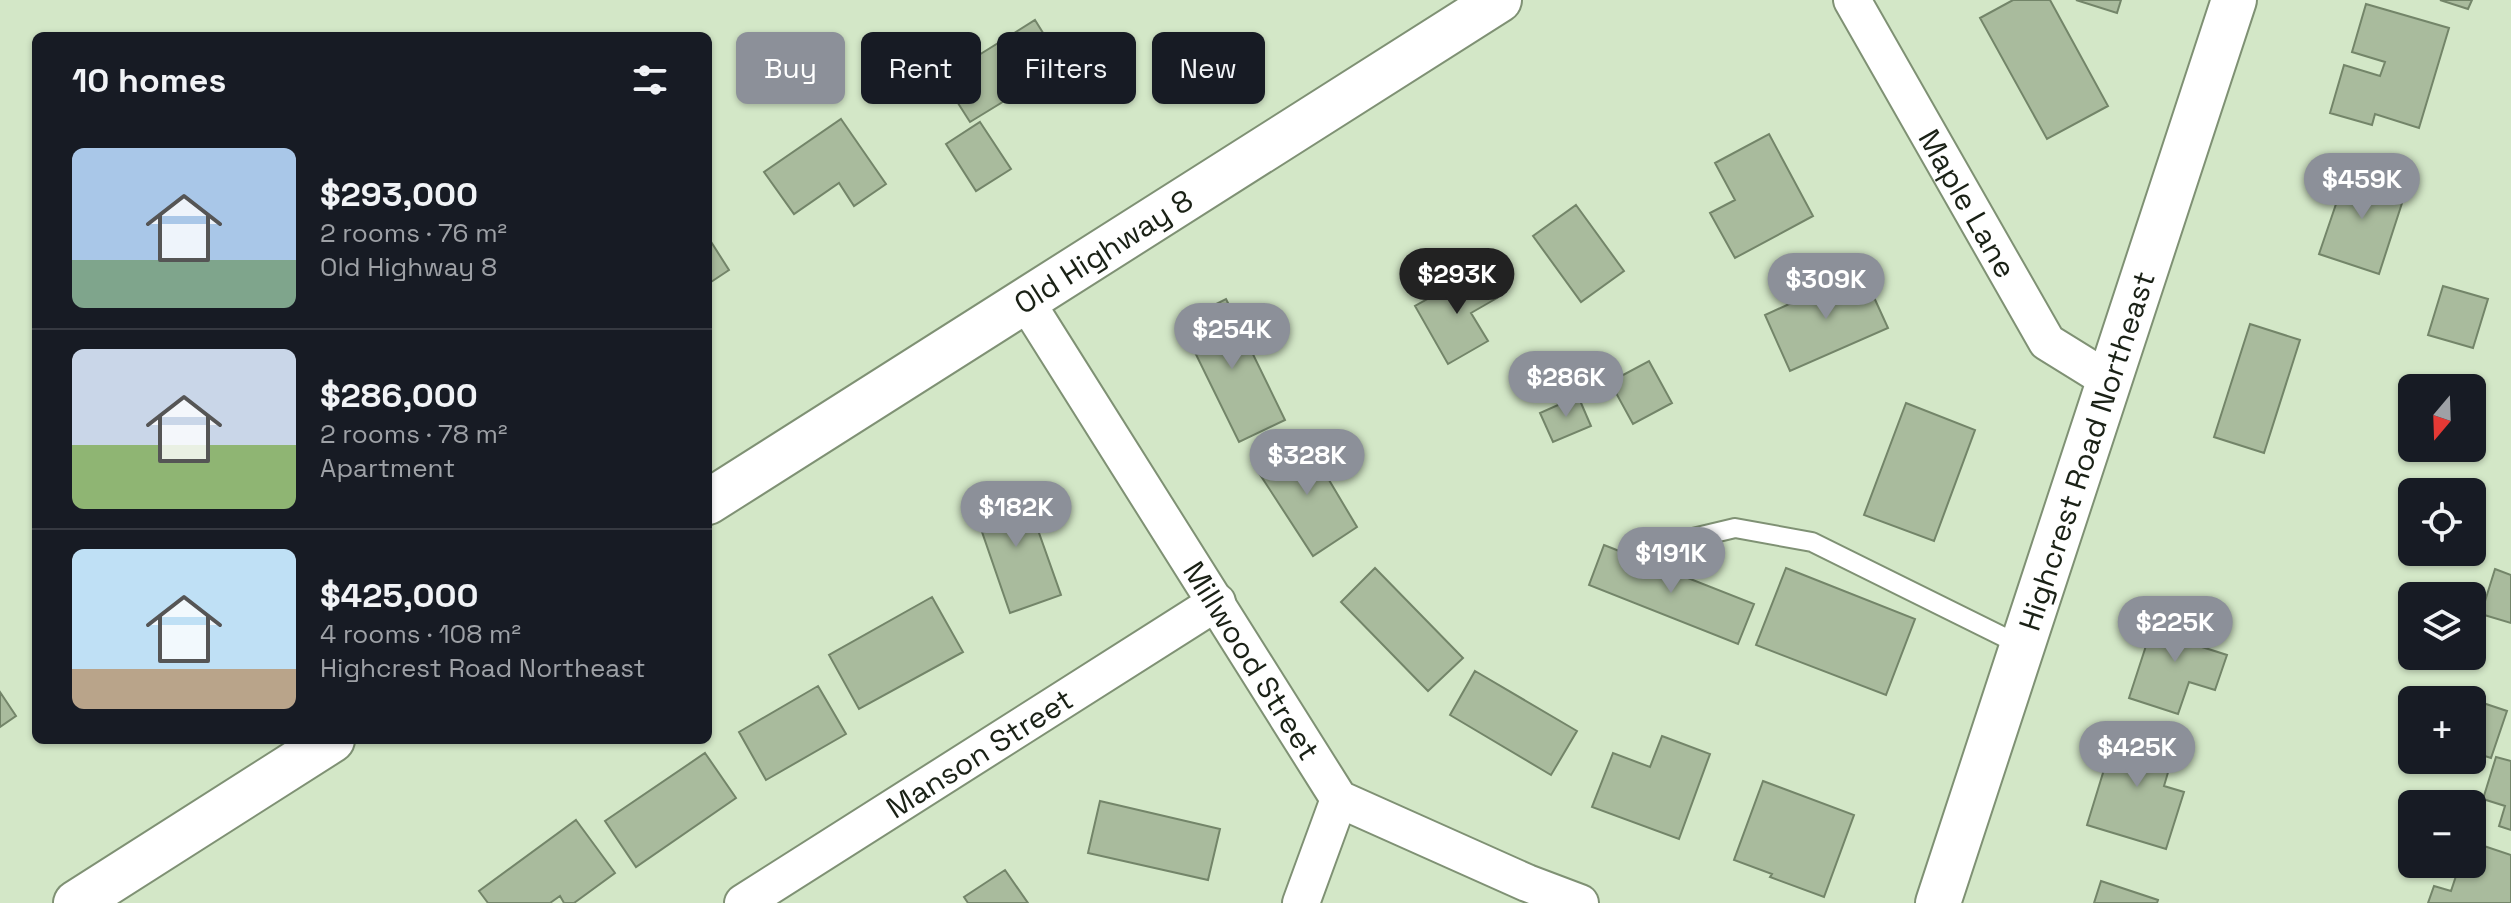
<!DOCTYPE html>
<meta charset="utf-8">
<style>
:root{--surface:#171b24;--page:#242831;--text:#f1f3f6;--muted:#9ea1a6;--line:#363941;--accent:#8c9099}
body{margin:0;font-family:"Space Grotesk",sans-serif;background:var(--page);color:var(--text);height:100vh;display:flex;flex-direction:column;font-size:30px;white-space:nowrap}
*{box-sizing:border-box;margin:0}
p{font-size:26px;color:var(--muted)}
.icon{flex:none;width:44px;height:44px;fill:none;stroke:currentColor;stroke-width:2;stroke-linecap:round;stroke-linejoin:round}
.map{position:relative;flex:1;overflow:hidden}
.details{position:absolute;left:32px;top:32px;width:680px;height:712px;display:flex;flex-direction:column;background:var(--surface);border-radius:12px;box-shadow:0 2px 6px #0004}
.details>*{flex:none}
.banner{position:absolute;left:736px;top:32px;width:760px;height:72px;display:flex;gap:16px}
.needle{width:52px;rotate:199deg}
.controls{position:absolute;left:2398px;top:374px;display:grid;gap:16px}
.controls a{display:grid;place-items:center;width:88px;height:88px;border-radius:12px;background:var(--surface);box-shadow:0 2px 6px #0004;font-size:40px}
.price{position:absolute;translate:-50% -68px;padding:0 18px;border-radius:28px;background:var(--accent);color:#fff;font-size:26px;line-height:52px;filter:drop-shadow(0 2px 4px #0008)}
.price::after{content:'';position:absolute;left:50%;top:48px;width:24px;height:18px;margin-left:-12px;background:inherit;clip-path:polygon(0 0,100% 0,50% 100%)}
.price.selected{background:#222;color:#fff}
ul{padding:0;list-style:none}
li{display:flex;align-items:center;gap:24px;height:200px;padding:0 40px}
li+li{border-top:2px solid var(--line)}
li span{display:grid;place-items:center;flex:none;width:224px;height:160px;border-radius:12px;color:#555}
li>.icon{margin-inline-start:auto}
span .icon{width:96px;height:96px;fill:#fffc;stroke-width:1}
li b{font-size:34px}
h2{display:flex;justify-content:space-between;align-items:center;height:96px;padding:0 40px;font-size:34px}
.tag{padding:0 28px;border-radius:12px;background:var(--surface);box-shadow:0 2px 6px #0004;font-size:28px;line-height:72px}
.tag.selected{background:var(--accent);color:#fff}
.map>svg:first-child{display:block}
.building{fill:#a9bb9d;stroke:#738569;stroke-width:2}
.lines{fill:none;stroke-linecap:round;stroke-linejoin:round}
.service-casing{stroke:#7f9174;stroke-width:22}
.minor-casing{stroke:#7f9174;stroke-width:40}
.tertiary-casing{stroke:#7f9174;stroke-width:48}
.service{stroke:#fff;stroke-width:18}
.minor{stroke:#fff;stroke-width:36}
.tertiary{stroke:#fff;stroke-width:44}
.labels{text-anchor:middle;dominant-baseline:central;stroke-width:6;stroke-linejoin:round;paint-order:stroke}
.street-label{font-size:30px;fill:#1a2116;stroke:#fff}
</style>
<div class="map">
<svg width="2511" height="903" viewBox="0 0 2511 903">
<rect width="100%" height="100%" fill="#d3e7c7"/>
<!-- building -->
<path class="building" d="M2013 0H2050L2108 106 2047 139 1980 18Z
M2076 0H2121L2117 13Z
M2440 0H2472L2468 9Z
M2366 4 2449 28 2419 128 2375 114 2372 125 2330 113 2344 65 2380 76 2385 62 2352 52Z
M1035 20 1063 65 970 122 942 78Z
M841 119 886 184 854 206 839 183 794 214 764 172Z
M980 122 1011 169 976 191 946 144Z
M1769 134 1813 216 1735 258 1710 213 1735 200 1715 163Z
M2350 163 2380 173 2375 188 2404 197 2379 274 2319 254Z
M1576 205 1624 271 1581 302 1533 236Z
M708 237 729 270 708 284Z
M1480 270 1497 298 1471 313 1488 341 1448 364 1415 306Z
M1862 271 1888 328 1790 371 1765 315Z
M2443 286 2488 299 2473 348 2428 335Z
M1226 299 1285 420 1239 442 1180 322Z
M2250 324 2300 340 2264 453 2214 437Z
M1649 361 1672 403 1633 424 1610 382Z
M1578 396 1591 426 1553 442 1540 413Z
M1906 403 1975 430 1934 541 1864 515Z
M1304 438 1357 527 1313 556 1257 470Z
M1022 485 1061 595 1010 613 972 503Z
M1604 545 1754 604 1738 644 1589 585Z
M1375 568 1463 658 1428 691 1341 602Z
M1786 568 1915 619 1886 695 1756 645Z
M2495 569 2511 575V623L2481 614Z
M932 597 963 652 859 709 829 655Z
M2157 612 2205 628 2199 646 2227 655 2215 690 2189 682 2178 714 2129 698Z
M1475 671 1577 731 1551 775 1450 715Z
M818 686 846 734 766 780 739 732Z
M0 692 16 716 0 727Z
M2468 698 2507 711 2491 758 2472 752V700Z
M2118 724 2177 742 2164 786 2184 792 2166 849 2087 825Z
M1662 736 1710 754 1679 839 1592 807 1613 753 1650 767Z
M705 753 736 798 636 867 605 821Z
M2496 757 2511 761V830L2499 826 2505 806 2483 799Z
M1763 781 1854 815 1824 897 1770 877 1772 874 1734 860Z
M1100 801 1220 829 1208 880 1088 853Z
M576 820 615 873 574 903H564L560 896 550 903H488L479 891Z
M2472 842 2511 855V903H2428L2434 886 2451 891 2460 864H2472Z
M1005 870 1028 903H968L964 897Z
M2101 881 2158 900 2157 903H2094Z"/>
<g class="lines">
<defs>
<path id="service" d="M1693 538 1735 528 1812 542 2022 646"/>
<g id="minor">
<path id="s1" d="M1852 0 2047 342 2110 381"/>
<path id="s2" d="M1025 300 1339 799 1527 883 1580 903"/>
<path id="s3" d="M743 903 1217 602"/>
<path d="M1301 903 1339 799"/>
</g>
<g id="tertiary">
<path id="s4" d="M708 502 1499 0"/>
<path d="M76 903 332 740"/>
<path id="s5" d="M1938 903 2234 0"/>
</g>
</defs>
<!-- service casing -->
<use href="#service" class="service-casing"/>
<!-- minor casing -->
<use href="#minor" class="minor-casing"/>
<!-- tertiary casing -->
<use href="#tertiary" class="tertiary-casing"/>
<!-- service -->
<use href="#service" class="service"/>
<!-- minor -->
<use href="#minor" class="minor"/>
<!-- tertiary -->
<use href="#tertiary" class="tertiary"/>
</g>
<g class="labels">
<!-- street labels -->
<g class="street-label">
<text stroke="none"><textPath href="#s1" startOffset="234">Maple Lane</textPath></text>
<text stroke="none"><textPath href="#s4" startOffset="468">Old Highway 8</textPath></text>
<text stroke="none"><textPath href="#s5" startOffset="476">Highcrest Road Northeast</textPath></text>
<text stroke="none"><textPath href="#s2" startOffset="426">Millwood Street</textPath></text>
<text stroke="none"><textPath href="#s3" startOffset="280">Manson Street</textPath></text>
</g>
</g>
</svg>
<div class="controls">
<a><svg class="needle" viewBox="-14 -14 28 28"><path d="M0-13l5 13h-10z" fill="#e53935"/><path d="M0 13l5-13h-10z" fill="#9ea1a6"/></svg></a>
<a><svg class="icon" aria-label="locate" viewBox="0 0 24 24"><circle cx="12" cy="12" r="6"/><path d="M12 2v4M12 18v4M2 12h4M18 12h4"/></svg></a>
<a><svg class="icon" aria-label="layers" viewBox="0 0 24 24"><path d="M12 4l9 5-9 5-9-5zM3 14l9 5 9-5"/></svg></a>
<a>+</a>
<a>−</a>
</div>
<b class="price" style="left:2362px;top:221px">$459K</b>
<b class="price selected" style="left:1457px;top:316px">$293K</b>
<b class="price" style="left:1826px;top:321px">$309K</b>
<b class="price" style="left:1232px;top:371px">$254K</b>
<b class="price" style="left:1566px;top:419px">$286K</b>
<b class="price" style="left:1307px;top:497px">$328K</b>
<b class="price" style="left:1016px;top:549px">$182K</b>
<b class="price" style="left:1671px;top:595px">$191K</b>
<b class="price" style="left:2175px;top:664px">$225K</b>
<b class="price" style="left:2137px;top:789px">$425K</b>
<div class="banner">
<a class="tag selected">Buy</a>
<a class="tag">Rent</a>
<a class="tag">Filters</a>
<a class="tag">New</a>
</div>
<section class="details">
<h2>10 homes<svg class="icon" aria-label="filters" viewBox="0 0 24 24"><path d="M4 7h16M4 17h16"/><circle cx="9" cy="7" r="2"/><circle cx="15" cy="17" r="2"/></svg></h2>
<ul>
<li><span style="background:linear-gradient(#a9c7e8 70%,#7fa58c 0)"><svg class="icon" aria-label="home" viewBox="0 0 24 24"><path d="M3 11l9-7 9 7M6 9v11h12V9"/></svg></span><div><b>$293,000</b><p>2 rooms · 76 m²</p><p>Old Highway 8</p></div></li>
<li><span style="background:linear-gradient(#c9d6e8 60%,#8fb573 0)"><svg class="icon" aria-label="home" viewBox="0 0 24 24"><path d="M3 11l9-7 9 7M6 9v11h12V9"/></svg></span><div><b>$286,000</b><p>2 rooms · 78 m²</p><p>Apartment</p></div></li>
<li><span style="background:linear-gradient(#bfe0f5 75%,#b9a48a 0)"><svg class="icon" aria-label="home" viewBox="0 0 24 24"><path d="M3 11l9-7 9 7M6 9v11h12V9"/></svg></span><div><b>$425,000</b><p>4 rooms · 108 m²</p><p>Highcrest Road Northeast</p></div></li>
</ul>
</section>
</div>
